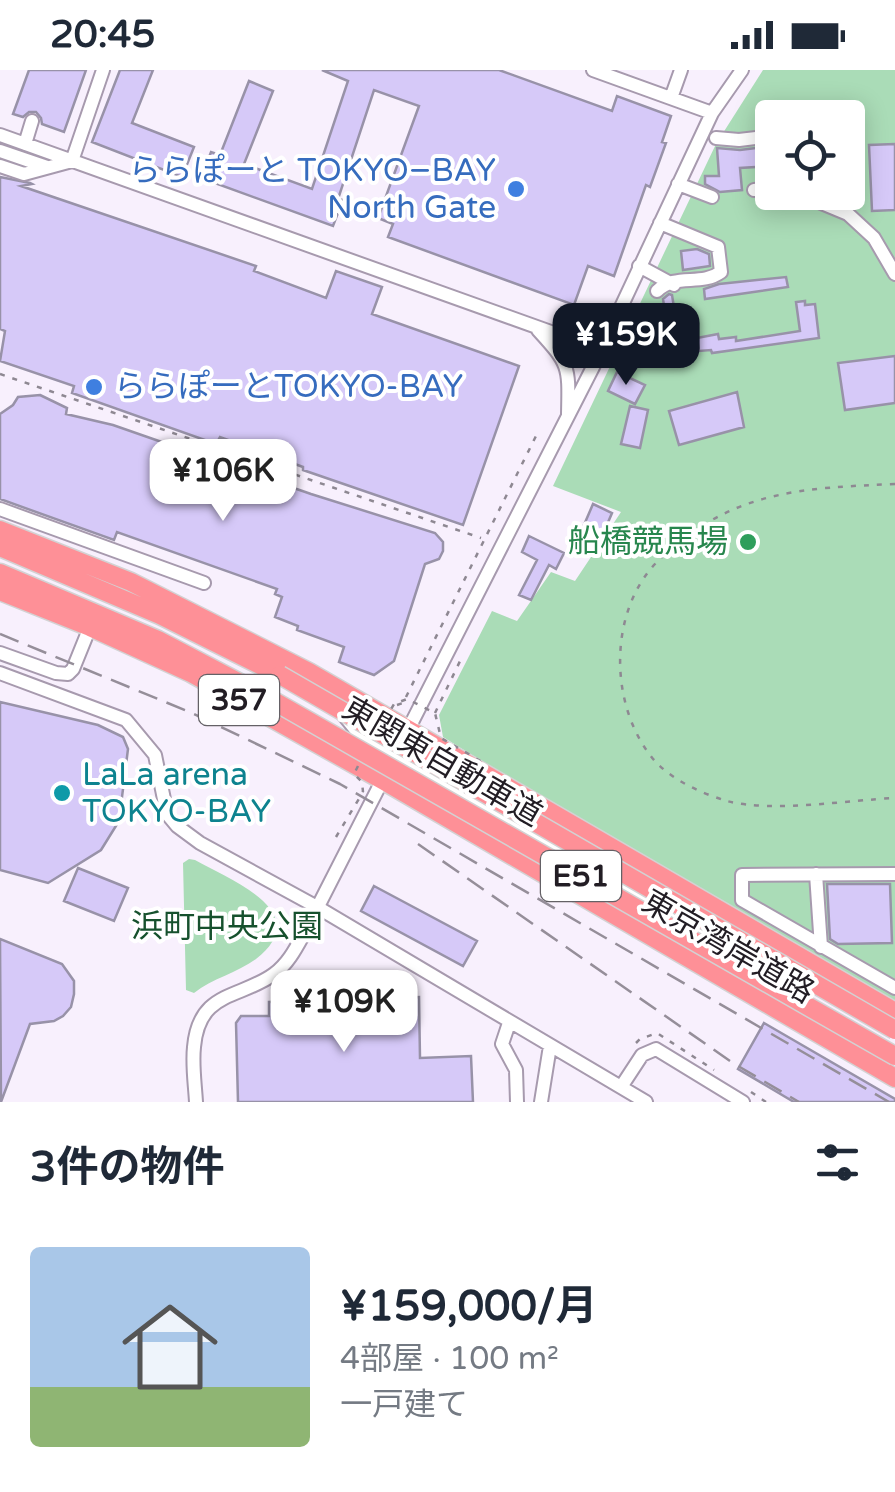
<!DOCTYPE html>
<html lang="ja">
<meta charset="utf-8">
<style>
:root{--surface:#fff;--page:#f2f2f3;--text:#1f2937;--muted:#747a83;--accent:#111827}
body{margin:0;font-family:"Varela Round","Noto Sans JP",sans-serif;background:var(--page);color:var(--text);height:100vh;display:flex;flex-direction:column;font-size:38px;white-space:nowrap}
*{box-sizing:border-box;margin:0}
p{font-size:32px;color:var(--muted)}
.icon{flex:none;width:55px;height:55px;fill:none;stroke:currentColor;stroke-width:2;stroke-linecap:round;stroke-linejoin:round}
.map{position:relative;height:1032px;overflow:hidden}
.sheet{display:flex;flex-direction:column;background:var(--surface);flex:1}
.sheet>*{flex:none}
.fabs{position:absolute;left:755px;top:30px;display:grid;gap:20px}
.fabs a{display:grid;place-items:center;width:110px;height:110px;border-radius:10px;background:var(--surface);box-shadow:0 5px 25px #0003;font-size:50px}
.price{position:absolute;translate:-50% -85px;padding:0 22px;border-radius:20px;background:#fff;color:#222;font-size:32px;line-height:65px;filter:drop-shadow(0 2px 5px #0008)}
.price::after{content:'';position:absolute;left:50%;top:60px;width:30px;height:22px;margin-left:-15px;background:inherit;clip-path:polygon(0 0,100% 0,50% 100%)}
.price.selected{background:var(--accent);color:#fff}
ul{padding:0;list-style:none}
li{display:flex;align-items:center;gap:30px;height:250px;padding:0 30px}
li span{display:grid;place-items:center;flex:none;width:280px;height:200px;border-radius:10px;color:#555}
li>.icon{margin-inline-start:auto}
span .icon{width:120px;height:120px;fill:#fffc;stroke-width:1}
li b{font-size:42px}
h2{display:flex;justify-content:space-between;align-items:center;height:120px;padding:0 30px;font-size:42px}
.status{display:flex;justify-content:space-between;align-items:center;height:70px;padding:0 50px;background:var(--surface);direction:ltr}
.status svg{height:28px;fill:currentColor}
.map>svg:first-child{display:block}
.green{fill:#aadcb7;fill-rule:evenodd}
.building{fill:#d6c9f8;stroke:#9892a8;stroke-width:2.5}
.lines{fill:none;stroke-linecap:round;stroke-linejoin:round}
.minor-casing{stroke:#a79aae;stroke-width:16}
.highway-casing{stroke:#d3d2d3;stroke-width:21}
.path{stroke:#8e8892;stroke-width:2.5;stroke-dasharray:5 8;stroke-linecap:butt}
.minor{stroke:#fff;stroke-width:12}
.highway{stroke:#fe9097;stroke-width:18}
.rail{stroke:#958e99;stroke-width:2.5;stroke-dasharray:20 10;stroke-linecap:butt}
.highway-bridge-casing{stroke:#d3d2d3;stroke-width:21;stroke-linecap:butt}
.path-bridge{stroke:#8e8892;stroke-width:2.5;stroke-dasharray:5 8;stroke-linecap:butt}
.highway-bridge{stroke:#fe9097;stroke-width:18}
.shop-dot{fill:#3f7fe0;stroke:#fff;stroke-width:4}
.leisure-dot{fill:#2e9e5b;stroke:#fff;stroke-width:4}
.culture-dot{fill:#0f9aa8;stroke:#fff;stroke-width:4}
.labels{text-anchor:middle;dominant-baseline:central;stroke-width:8;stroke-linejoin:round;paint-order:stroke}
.shield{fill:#fff;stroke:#646166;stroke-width:2.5}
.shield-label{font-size:30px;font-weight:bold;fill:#221d24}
.shop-label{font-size:32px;fill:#366cbe;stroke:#fff;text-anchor:end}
.leisure-label{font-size:32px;fill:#27864d;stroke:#fff;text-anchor:end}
.street-label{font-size:32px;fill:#221d24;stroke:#fff}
.culture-label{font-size:32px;fill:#0d838f;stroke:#fff;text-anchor:start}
.park-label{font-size:32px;fill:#16512d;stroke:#fff}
</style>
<div class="status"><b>20:45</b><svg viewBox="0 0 49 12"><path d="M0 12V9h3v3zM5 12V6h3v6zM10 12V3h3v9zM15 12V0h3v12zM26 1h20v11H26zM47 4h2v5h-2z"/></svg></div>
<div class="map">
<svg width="895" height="1032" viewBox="0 0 895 1032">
<rect width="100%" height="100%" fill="#f8f0fd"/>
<!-- green -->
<path class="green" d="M763 0H895V936L612 772 443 667 439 645 492 541 517 551 551 502 575 511 621 442 553 416 716 74ZM772 48H848V122H772Z
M189 789 195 790C230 810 316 842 256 889 237 903 213 908 194 923L186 920 183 793Z"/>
<!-- building -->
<path class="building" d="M29 0H86L64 62 42 54 41 48 36 42H29L23 47 13 44Z
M120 0H153L132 53 194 77 182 107 92 72Z
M322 0H499L612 41 617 26 671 46 662 72 666 73 650 117 646 115 614 206 588 196 574 235 388 167 393 154 378 148 419 36 374 20 338 129 343 130 333 156 201 108 211 82 220 85 249 11 273 21 244 94 312 119 348 11Z
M895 74V140L872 141 869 75Z
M772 76V96L740 98 742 120 720 122 705 114V106H719L717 78 740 80Z
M0 107 30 113 32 114 21 116 256 196 254 201 326 228 336 201 382 217 372 244 519 296 463 455 303 400V397L220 367 216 374 72 323 74 316 0 291 5 261 0 259Z
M697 179 709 184 710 196 683 200 681 181Z
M786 207 788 217 705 229 704 219 719 214Z
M669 224 672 225 680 274 670 275 663 229Z
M805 231V235L815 234 819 268 712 283 711 280 699 281 697 268 718 264 719 269 736 267V271L800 261 796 232Z
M630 266 659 280 651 296 622 283Z
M895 286V333L845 340 838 293Z
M617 302 645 315 635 334 608 321Z
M737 322 744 357 679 375 669 341Z
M40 325 67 338 66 344 113 355 311 424 435 463 443 472V481L439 489 425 494 394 591 374 605 339 592 344 577 297 560 298 556 275 547 282 527 275 524 277 519 117 462 114 470 0 429V344L13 335 18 327Z
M630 336 648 340 640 378 621 374Z
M593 434 612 443 603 464 584 455Z
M529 466 564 483 556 499 549 495 531 530 519 525 537 490 522 482Z
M0 632 98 655 123 667 128 679 119 751 101 780 48 813 0 800Z
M78 798 128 818 114 851 64 831Z
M827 814H890L892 873 838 874 830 869Z
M374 816 477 871 463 896 361 841Z
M0 869 62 894 74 911V924L71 937 63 946 54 951 30 954 1 1032Z
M419 927 420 988 471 986 473 1032H238L236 953 241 946H269V932Z
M764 953 895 1029V1032H794L738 999Z"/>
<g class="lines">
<defs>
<path id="minor" d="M593 0 712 43
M671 28 681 0
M0 65 601 280
M716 68 739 70 772 66
M25 74 32 51
M0 81 47 97
M72 91 103 0
M0 96 24 104 72 91
M678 114 712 127
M754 120 772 118
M795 122 848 144 874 168 895 204
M639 196 674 215
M657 221C676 202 700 217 721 202L718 177 660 153
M538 260C570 295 569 296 568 344
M0 439 204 513
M0 583 56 603 68 604 73 599 90 557
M0 603 126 650 155 685 167 744 177 756 200 773 317 837 646 1032
M342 643 359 664 707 869
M816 804 821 877
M895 804 742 805V830L895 918
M509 953 502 974 516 1000 517 1032
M621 1017 642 985 656 979 743 1032
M196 1032C195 1014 192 995 194 977 199 920 240 929 274 904 289 893 297 876 306 860L593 297 712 43 742 0
M541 1032 550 976"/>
<path id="highway" d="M0 460 131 512 309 602 895 942
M0 477 160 545 280 605
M0 503 158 570 265 626
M0 521 90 557 191 603 384 711 895 1008"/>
</defs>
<!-- minor casing -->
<use href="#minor" class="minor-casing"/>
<!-- highway casing -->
<use href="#highway" class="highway-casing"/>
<!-- path -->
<path class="path" d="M0 304 481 468
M895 414C803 418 733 420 661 488 609 536 608 630 650 685 667 708 700 723 727 731 771 743 849 730 895 728
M397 635 403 633 408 623 536 366
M435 643 462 587
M336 767 363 722
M636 973 640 969 657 963 714 1000
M751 1022 766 1032"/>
<!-- minor -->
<use href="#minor" class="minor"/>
<!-- highway -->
<use href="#highway" class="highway"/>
<!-- rail -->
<path class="rail" d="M0 564 192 643 340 714 889 1032
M418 774 733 993 799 1032"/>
<defs>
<path id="highway-bridge" d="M280 605 895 960
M265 626 895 986"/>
</defs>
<!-- highway-bridge casing -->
<use href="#highway-bridge" class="highway-bridge-casing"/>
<!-- path-bridge -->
<path class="path-bridge" d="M385 650 394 634 407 629 435 643 441 668 484 693 478 704
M358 696 354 704 362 712 363 722"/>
<!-- highway-bridge -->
<use href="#highway-bridge" class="highway-bridge"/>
</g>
<!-- markers -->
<g class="shop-dot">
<circle cx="516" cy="119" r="10"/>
<circle cx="94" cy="317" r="10"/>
</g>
<circle class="leisure-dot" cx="748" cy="472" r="10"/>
<circle class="culture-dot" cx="62" cy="723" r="10"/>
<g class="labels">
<!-- shield labels -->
<g class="shield">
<rect x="199" y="605" width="80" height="50" rx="8"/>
<rect x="541" y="781" width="80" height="50" rx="8"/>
</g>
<g class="shield-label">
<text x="239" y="630">357</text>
<text x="581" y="806">E51</text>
</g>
<!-- shop labels -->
<g class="shop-label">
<text x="496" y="101">ららぽーと TOKYO−BAY<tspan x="496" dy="37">North Gate</tspan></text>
<text x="114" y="317" text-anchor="start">ららぽーとTOKYO-BAY</text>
</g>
<!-- leisure labels -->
<g class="leisure-label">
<text x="728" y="472">船橋競馬場</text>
</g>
<!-- street labels -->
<g class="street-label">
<text transform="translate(442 692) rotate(30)">東関東自動車道</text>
<text transform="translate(728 877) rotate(30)">東京湾岸道路</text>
</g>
<!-- culture labels -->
<g class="culture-label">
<text x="82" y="705">LaLa arena<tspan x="82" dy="37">TOKYO-BAY</tspan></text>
</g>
<!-- park labels -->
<g class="park-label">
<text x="227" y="857">浜町中央公園</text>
</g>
</g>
</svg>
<div class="fabs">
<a><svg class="icon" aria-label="locate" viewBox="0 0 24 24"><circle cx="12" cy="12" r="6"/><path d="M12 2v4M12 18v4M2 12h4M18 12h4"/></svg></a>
</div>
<b class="price selected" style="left:626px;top:318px">¥159K</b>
<b class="price" style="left:223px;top:454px">¥106K</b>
<b class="price" style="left:344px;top:985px">¥109K</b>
</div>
<section class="sheet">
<h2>3件の物件<svg class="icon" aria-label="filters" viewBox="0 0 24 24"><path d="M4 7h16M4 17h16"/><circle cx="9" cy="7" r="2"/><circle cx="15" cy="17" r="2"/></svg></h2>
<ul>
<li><span style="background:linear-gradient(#a9c7e8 70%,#8fb573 0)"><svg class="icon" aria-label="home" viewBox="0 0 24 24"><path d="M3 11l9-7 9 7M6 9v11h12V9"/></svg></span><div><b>¥159,000/月</b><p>4部屋 · 100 m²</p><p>一戸建て</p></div></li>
</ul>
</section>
